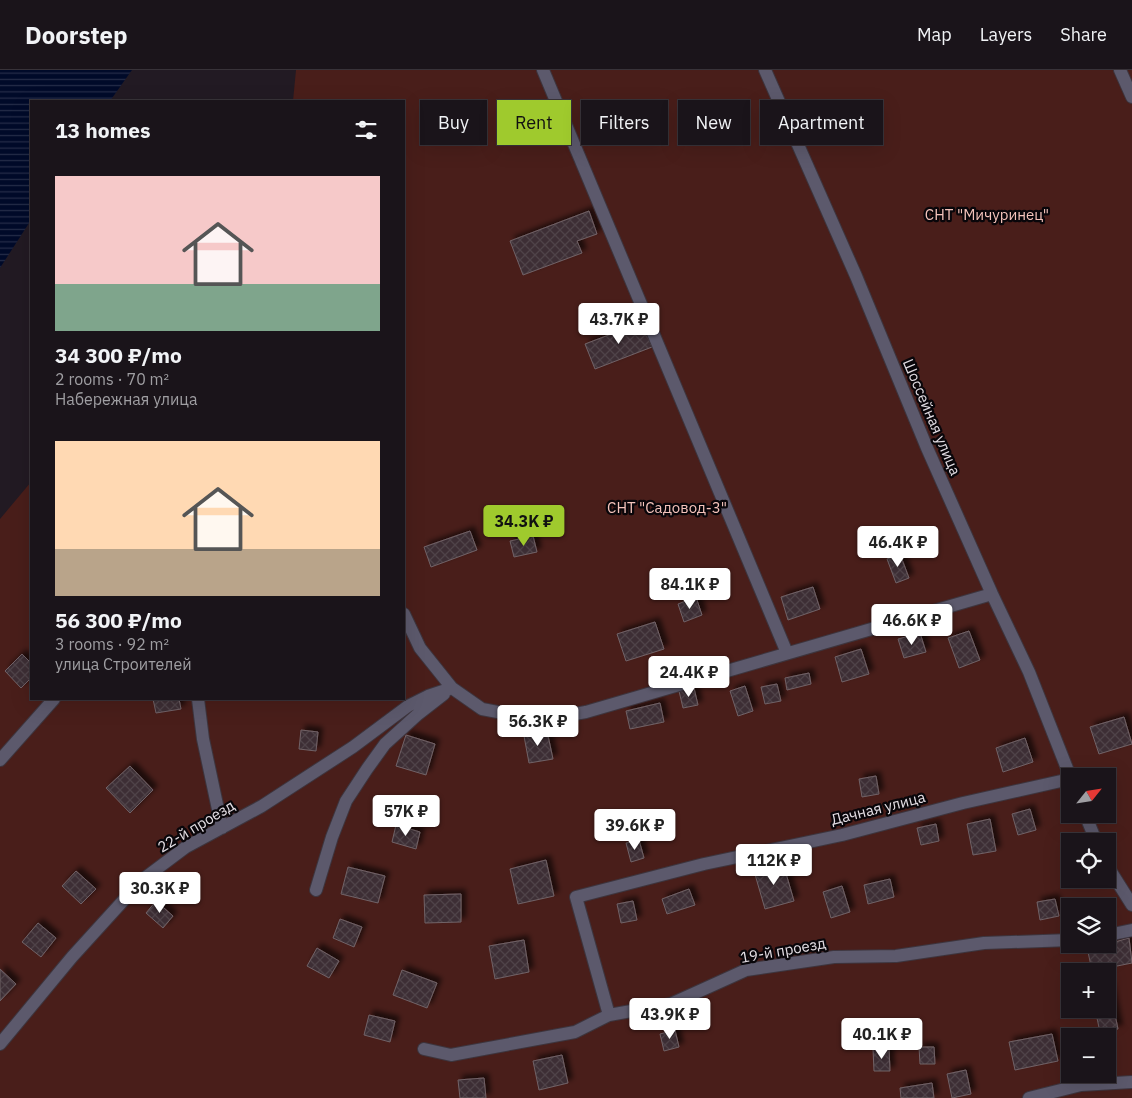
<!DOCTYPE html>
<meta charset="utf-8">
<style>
:root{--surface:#1a141a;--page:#231d23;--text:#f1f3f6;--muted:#9f9ea2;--line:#383339;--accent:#9fca2d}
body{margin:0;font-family:"IBM Plex Sans",sans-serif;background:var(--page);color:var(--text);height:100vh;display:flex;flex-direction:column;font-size:19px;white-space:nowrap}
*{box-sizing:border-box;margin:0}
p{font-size:16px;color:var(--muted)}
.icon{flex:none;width:28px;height:28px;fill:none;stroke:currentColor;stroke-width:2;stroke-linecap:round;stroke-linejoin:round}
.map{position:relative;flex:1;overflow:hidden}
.details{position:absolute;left:30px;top:30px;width:375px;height:600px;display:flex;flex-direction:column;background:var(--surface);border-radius:0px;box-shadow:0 5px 20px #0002,0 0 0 1px var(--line)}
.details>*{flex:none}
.top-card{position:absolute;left:420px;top:30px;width:475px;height:45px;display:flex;gap:10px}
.needle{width:32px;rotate:60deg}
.controls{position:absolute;left:1061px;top:698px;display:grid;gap:10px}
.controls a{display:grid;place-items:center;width:55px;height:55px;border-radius:0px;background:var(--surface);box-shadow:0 5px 20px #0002,0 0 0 1px var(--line);font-size:25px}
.price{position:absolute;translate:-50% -42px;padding:0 11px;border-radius:5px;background:#fff;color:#222;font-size:16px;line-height:32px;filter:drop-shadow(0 1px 2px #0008)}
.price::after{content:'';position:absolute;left:50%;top:30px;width:15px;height:11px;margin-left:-8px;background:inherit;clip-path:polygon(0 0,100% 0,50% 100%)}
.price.current{background:var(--accent);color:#111}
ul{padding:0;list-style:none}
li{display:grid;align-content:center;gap:10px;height:265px;padding:0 25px}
li span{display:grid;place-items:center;height:155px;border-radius:0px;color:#555}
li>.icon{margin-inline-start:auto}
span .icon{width:90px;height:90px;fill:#fffc;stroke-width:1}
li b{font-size:21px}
h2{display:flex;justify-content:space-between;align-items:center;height:60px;padding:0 25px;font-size:21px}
.chip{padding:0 18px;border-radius:0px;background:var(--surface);box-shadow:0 5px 20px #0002,0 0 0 1px var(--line);font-size:18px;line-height:45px}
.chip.current{background:var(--accent);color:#111}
header{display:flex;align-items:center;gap:30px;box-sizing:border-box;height:70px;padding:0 25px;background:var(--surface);border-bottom:1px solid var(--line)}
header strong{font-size:24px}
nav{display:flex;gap:28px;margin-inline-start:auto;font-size:18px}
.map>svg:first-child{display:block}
.garden{fill:#491e1a;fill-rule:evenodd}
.water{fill:url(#water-rules)}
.building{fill:url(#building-cross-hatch);stroke:#716267;filter:url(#shadow)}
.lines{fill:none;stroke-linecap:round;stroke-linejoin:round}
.street-casing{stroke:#3d353e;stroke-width:14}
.street{stroke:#5c596c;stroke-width:12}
.labels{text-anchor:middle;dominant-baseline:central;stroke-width:4.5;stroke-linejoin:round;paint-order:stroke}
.park-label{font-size:15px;fill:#f5c3bb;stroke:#09060a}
.street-label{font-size:15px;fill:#e4dee4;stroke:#09060a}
</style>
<header>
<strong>Doorstep</strong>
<nav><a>Map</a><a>Layers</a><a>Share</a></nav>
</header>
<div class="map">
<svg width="1132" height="1028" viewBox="0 0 1132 1028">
<defs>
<pattern id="water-rules" width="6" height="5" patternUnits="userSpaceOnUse" patternTransform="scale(1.25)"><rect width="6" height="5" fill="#000a29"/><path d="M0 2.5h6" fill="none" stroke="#252d48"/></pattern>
<pattern id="building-cross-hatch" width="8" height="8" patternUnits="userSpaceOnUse" patternTransform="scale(1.25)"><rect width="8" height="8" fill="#3c2f34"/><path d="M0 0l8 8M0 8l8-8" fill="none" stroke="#4f4348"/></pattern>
<filter id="shadow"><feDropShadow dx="4.5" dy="-4.5" stdDeviation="2.5" flood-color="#0009"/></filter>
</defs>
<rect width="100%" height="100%" fill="#221a23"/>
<!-- garden -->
<path class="garden" d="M296 0H1132V1028H0V449L31 412V629H404V31H293ZM1070 706H1108V744H1070ZM1070 771H1108V809H1070ZM1070 836H1108V874H1070ZM1070 901H1108V939H1070ZM1070 966H1108V1004H1070Z"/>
<!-- water -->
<path class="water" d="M0 0H132L110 31H31V150L0 198Z"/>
<!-- building -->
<path class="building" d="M589 141 597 164 577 171 582 183 523 205 510 171Z
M643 252 652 277 595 299 585 274Z
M470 461 477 480 431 497 424 477Z
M533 466 537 482 514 487 510 471Z
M900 484 909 508 896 513 887 489Z
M813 517 820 539 788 550 781 527Z
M696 527 702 545 684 552 678 534Z
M655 552 664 579 626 591 617 564Z
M969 561 980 590 959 598 948 568Z
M920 563 926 582 904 588 898 569Z
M861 579 869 604 842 612 835 587Z
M22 584 31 593V608L21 618 5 601Z
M809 603 811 614 787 620 785 608Z
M777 614 781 631 765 634 761 617Z
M745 616 753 641 738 646 730 621Z
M694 618 698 635 683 638 679 621Z
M153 629H179L181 639 156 643Z
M660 633 664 652 630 659 626 641Z
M1124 647 1132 674 1099 684 1090 657Z
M301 660 318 662 316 681 299 679Z
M547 661 553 689 529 693 524 666Z
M406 665 435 674 426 705 396 696Z
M1025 668 1033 692 1003 702 996 678Z
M130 696 153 720 130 743 106 718Z
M876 706 879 724 862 727 859 709Z
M1030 739 1036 760 1018 765 1012 744Z
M990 749 996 781 973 785 967 754Z
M936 754 939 771 921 775 917 758Z
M396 755 420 762 416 779 392 772Z
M639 770 644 788 631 792 626 773Z
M546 790 554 826 518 834 510 799Z
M783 793 794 831 765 839 754 801Z
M348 797 385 806 378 833 341 824Z
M76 801 96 819 81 834 62 816Z
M890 809 894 827 868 834 864 815Z
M842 816 850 842 831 848 823 822Z
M689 819 695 835 667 844 662 829Z
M461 824V852L425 853 424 825Z
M1055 829 1059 846 1040 850 1037 832Z
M156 831 173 846 163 858 146 843Z
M633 831 637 850 621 853 617 834Z
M340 849 362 857 354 877 333 868Z
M38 853 56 868 41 887 22 872Z
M1129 868 1132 893 1092 901 1087 877 1108 874Z
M524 870 529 902 495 909 489 876Z
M317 878 339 891 329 908 307 896Z
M0 899 16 914 0 931Z
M402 900 437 913 427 938 393 925Z
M1109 916 1118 959 1100 962 1095 939H1108V917Z
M369 945 395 951 390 972 364 965Z
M675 960 679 977 664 981 660 964Z
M1052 964 1058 991 1015 1000 1009 972Z
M919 977H934L935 994H920Z
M889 978 890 1001H874L873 979Z
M562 985 568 1013 539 1020 533 991Z
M966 1000 971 1024 952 1028 947 1004Z
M484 1008 486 1028H460L458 1010Z
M932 1013 934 1028H901L900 1018Z"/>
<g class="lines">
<defs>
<path id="street" d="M543 0 787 583
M765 0 856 206 927 378 992 524 1029 602 1070 706
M1120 0 1132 27
M404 544 420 578 452 618 482 639 540 650 586 642 992 524
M198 629 203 669 222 758
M0 690 54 629
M1085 744 1096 771
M1108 797 1132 835
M316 820 332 767 346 731 367 699 385 674 417 645 444 624
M1108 865 1132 860
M609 945 576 827 704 794 842 765 963 733 1070 709
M0 974 72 887 142 810 186 777 262 736 353 677 408 636 428 626 452 618
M424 979 451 985 575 962 609 945 671 934 746 900 834 887 896 886 984 873 1070 870
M1029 1028 1081 1015 1132 1012"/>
</defs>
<!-- street casing -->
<use href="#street" class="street-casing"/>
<!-- street -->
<use href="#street" class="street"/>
</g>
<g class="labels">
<!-- park labels -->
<g class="park-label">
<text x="987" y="144">СНТ "Мичуринец"</text>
<text x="667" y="437">СНТ "Садовод-3"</text>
</g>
<!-- street labels -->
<g class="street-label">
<text transform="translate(932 347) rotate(67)">Шоссейная улица</text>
<text transform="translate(878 738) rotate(-14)">Дачная улица</text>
<text transform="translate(196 756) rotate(-31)">22-й проезд</text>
<text transform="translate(783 880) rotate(-10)">19-й проезд</text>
</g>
</g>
</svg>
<div class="controls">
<a><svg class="needle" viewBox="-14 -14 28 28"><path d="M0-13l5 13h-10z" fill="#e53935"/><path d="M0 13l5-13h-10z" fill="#9f9ea2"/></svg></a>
<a><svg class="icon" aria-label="locate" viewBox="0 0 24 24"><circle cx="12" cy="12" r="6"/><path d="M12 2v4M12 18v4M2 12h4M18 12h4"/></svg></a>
<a><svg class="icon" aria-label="layers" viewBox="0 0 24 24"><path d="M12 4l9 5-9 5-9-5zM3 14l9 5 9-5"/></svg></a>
<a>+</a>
<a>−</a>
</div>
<b class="price" style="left:619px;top:275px">43.7K ₽</b>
<b class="price current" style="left:524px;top:477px">34.3K ₽</b>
<b class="price" style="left:898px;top:498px">46.4K ₽</b>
<b class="price" style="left:690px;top:540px">84.1K ₽</b>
<b class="price" style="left:912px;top:576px">46.6K ₽</b>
<b class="price" style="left:689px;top:628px">24.4K ₽</b>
<b class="price" style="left:538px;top:677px">56.3K ₽</b>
<b class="price" style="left:406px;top:767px">57K ₽</b>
<b class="price" style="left:635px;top:781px">39.6K ₽</b>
<b class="price" style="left:774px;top:816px">112K ₽</b>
<b class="price" style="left:160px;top:844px">30.3K ₽</b>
<b class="price" style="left:670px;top:970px">43.9K ₽</b>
<b class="price" style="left:882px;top:990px">40.1K ₽</b>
<div class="top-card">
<a class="chip">Buy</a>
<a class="chip current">Rent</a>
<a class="chip">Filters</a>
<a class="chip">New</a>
<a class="chip">Apartment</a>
</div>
<section class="details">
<h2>13 homes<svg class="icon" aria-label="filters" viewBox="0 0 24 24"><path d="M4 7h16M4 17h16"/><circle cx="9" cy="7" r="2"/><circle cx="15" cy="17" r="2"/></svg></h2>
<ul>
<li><span style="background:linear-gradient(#f6c9c9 70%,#7fa58c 0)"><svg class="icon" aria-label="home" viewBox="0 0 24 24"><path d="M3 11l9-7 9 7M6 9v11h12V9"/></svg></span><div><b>34 300 ₽/mo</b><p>2 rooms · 70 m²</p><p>Набережная улица</p></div></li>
<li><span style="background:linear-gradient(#ffd9b3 70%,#b9a48a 0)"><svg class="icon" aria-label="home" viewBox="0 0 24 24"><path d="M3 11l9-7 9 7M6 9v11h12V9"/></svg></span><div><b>56 300 ₽/mo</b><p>3 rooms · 92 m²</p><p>улица Строителей</p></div></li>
</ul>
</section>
</div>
